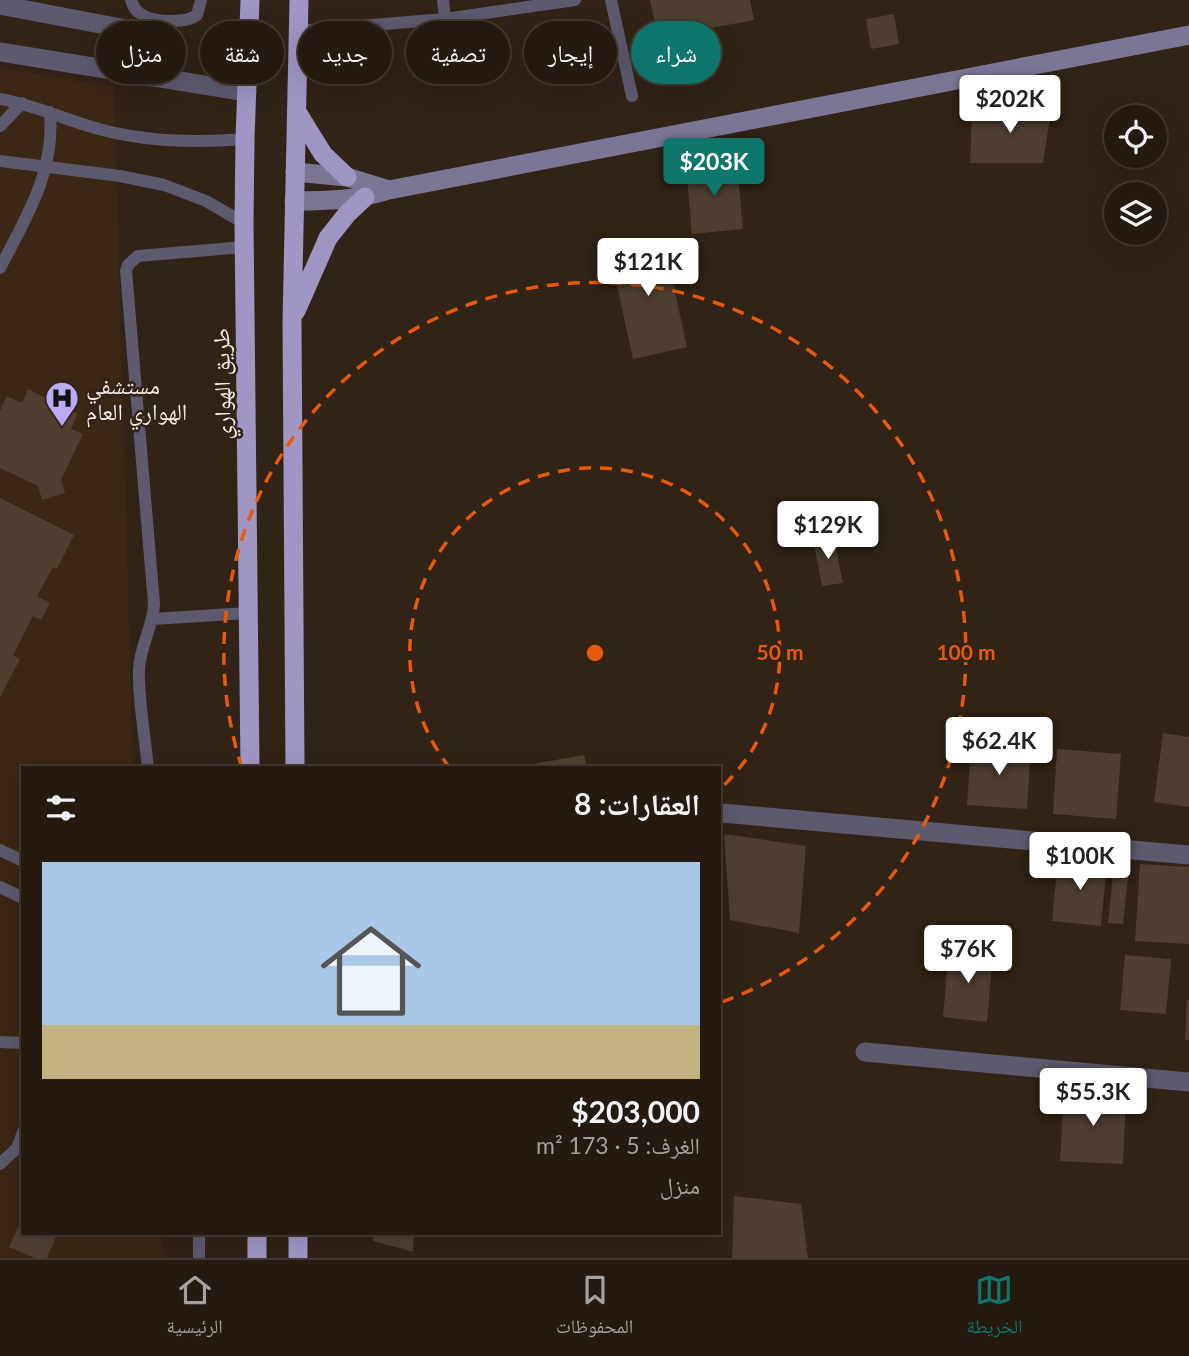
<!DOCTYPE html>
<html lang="ar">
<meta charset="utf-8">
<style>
:root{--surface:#251a10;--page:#2d2319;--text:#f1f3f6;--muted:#a3a19f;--line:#423830;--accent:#0f766e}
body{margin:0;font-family:Lato,"Noto Naskh Arabic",sans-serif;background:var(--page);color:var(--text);direction:rtl;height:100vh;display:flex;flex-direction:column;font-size:26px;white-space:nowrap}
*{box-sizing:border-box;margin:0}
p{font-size:23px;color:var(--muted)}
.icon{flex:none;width:38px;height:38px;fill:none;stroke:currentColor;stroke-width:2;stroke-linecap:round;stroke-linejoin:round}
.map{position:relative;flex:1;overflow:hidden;direction:ltr}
.drawer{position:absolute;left:21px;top:766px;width:700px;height:469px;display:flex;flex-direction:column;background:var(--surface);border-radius:0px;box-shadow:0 7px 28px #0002,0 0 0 2px var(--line);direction:rtl}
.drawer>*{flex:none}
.top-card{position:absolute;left:21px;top:21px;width:700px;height:63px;direction:rtl;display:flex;gap:14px}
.buttons{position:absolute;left:1104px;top:105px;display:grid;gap:14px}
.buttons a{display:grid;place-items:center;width:63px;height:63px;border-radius:50%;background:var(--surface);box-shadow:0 7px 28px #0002,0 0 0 2px var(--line);font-size:35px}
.price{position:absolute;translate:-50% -60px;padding:0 16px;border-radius:7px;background:#fff;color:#222;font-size:23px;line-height:46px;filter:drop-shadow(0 2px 4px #0008)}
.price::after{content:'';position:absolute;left:50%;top:42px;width:21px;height:16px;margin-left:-10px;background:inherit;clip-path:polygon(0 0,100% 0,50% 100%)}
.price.on{background:var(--accent);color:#fff}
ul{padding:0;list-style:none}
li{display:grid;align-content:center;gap:14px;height:371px;padding:0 21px}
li+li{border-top:2px solid var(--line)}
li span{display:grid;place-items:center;height:217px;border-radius:0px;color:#555}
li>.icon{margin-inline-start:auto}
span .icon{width:126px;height:126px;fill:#fffc;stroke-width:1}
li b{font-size:30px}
h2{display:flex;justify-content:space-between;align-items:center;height:84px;padding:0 21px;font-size:30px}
.pill{padding:0 24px;border-radius:32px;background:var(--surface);box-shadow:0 7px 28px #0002,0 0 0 2px var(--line);font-size:24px;line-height:63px}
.pill.on{background:var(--accent);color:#fff}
.tabs{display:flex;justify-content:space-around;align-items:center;height:98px;border-top:2px solid var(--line);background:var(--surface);font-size:19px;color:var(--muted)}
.tabs a{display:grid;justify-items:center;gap:4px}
.tabs .on{color:var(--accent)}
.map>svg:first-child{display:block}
.built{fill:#3a2714}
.building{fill:#4e3f31}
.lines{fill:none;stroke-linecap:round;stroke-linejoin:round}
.service{stroke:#5d596e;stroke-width:12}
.minor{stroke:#5d596e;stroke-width:19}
.secondary{stroke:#7c7696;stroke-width:19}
.trunk{stroke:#9f96c4;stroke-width:19}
.ring{fill:none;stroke:#e8590c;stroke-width:3.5;stroke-dasharray:12 9}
.labels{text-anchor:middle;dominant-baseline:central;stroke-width:5;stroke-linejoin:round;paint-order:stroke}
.street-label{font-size:23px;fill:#f5ebe3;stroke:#312315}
.poi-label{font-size:23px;fill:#f5ebe3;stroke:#312315;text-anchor:start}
.centre{fill:#e8590c;stroke:#312315;stroke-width:3.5}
.ring-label{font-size:21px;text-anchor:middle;font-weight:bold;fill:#e8590c;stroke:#312315;stroke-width:5;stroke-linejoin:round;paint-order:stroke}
</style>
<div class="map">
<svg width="1189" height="1258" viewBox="0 0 1189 1258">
<rect width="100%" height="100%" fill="#312315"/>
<!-- built -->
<path class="built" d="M0 68 114 87 133 768H23V1234H162L164 1258H0Z"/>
<!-- building -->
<path class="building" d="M650 0H750L754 20 658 38Z
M894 14 899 44 871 49 866 19Z
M1052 105 1043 163H970L972 111Z
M737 163 743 229 692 234 686 167Z
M663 238 687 347 633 359 609 249Z
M28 389 44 397 48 389 65 398 62 407 78 414 71 429 83 434 61 480 65 493 42 500 38 486 0 468V411L7 396 22 403Z
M0 498 74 535 57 569 53 567 37 596 50 603 41 620 33 616 13 655 20 659 0 698Z
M833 535 843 583 822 586 813 539Z
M1163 733 1189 737V807L1154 802Z
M971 744 1031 748 1027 809 967 805Z
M1057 749 1121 754 1116 819 1053 814Z
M584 755 587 768H516V767Z
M724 834 806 846 799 933 730 920Z
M1058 859 1107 864 1101 926 1052 921Z
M1140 864 1189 867V944L1135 941Z
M1114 866 1129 868 1123 924 1108 923Z
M949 949 993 953 987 1022 943 1017Z
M1125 955 1171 959 1166 1014 1120 1010Z
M1187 1000H1189V1040H1185Z
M1064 1092 1126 1096 1123 1164 1060 1161Z
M734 1196 801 1204 808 1258H732Z
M23 1217V1234H57L47 1258H35L9 1247Z
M373 1234H414L413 1252 373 1241Z"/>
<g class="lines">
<!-- service -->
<path class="service" d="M131 0C133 6 135 11 141 14 152 22 186 24 197 15L201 0
M443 0 445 19
M611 0 632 96
M298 31 445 19 575 0
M0 99C35 105 65 120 99 129 146 142 196 143 245 139
M0 126 22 103
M0 161 120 176 164 185 206 201 244 223
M0 268C27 216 55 172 50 112
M153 619 248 613
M148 768C145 737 138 699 139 669 140 646 153 627 154 604L126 271 128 265 138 256 244 247
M0 850 23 861
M0 887 23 898
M0 1042 23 1043
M0 1164 17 1148 23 1132
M199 1234V1258"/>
<!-- minor -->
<path class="minor" d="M0 5 121 28C148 42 148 48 150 77
M0 52 247 92
M722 813 1189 855
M865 1052 1189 1082"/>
<!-- secondary -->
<path class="secondary" d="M295 172 347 177 389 190
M294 201C327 201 357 200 389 190L1189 35"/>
<!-- trunk -->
<path class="trunk" d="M297 112 323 154 347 177
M296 311 328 238 347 214 365 197
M250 768 244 223 245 139 250 0
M295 768 292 322 299 0
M257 1234V1258
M298 1234V1258"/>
</g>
<!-- distance rings -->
<g class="ring">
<path d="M450 768A185 185 0 1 1 720 789"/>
<path d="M242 768A371 371 0 1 1 722 1002"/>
</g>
<!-- icons -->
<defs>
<symbol id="hospital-pin" viewBox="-11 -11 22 30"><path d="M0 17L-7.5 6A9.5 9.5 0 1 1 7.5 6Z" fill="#bbaaf6" stroke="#312315"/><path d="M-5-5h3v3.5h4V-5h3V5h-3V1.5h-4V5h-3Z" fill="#111"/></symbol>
</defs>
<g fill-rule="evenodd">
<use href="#hospital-pin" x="43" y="379" width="38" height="52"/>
</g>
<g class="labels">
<!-- street labels -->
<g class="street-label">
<text transform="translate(221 384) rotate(-91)">طريق الهواري</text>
</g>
<!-- poi labels -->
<g class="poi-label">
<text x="86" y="385">مستشفي<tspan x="86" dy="26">الهواري العام</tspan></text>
</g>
</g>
<circle cx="595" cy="653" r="10" class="centre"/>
<g class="ring-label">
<text x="780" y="660">50 m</text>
<text x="966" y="660">100 m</text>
</g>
</svg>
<div class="buttons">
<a><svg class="icon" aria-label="locate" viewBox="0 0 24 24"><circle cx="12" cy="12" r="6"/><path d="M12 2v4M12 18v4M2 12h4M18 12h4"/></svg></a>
<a><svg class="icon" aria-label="layers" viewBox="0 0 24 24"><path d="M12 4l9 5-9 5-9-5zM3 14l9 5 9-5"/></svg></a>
</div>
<b class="price" style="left:1010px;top:135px">$202K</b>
<b class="price on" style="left:714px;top:198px">$203K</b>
<b class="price" style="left:648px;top:298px">$121K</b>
<b class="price" style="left:828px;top:561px">$129K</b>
<b class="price" style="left:999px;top:777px">$62.4K</b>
<b class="price" style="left:1080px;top:892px">$100K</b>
<b class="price" style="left:968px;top:985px">$76K</b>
<b class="price" style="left:1093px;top:1128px">$55.3K</b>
<div class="top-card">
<a class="pill on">شراء</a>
<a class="pill">إيجار</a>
<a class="pill">تصفية</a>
<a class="pill">جديد</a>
<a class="pill">شقة</a>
<a class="pill">منزل</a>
</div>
<section class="drawer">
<h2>العقارات: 8<svg class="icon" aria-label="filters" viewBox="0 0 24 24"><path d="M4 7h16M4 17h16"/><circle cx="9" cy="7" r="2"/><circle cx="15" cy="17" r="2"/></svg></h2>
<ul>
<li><span style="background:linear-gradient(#a9c7e8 75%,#c2b280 0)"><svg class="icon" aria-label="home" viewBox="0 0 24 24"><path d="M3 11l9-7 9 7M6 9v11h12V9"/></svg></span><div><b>$203,000</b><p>الغرف: 5 · 173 m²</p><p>منزل</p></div></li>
</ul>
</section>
</div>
<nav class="tabs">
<a class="on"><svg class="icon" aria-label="map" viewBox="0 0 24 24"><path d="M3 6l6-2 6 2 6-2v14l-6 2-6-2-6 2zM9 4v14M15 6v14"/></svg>الخريطة</a>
<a><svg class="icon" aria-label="saved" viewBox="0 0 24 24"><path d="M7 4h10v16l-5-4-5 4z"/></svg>المحفوظات</a>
<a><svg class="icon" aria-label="home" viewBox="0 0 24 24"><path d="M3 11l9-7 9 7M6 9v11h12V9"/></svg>الرئيسية</a>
</nav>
